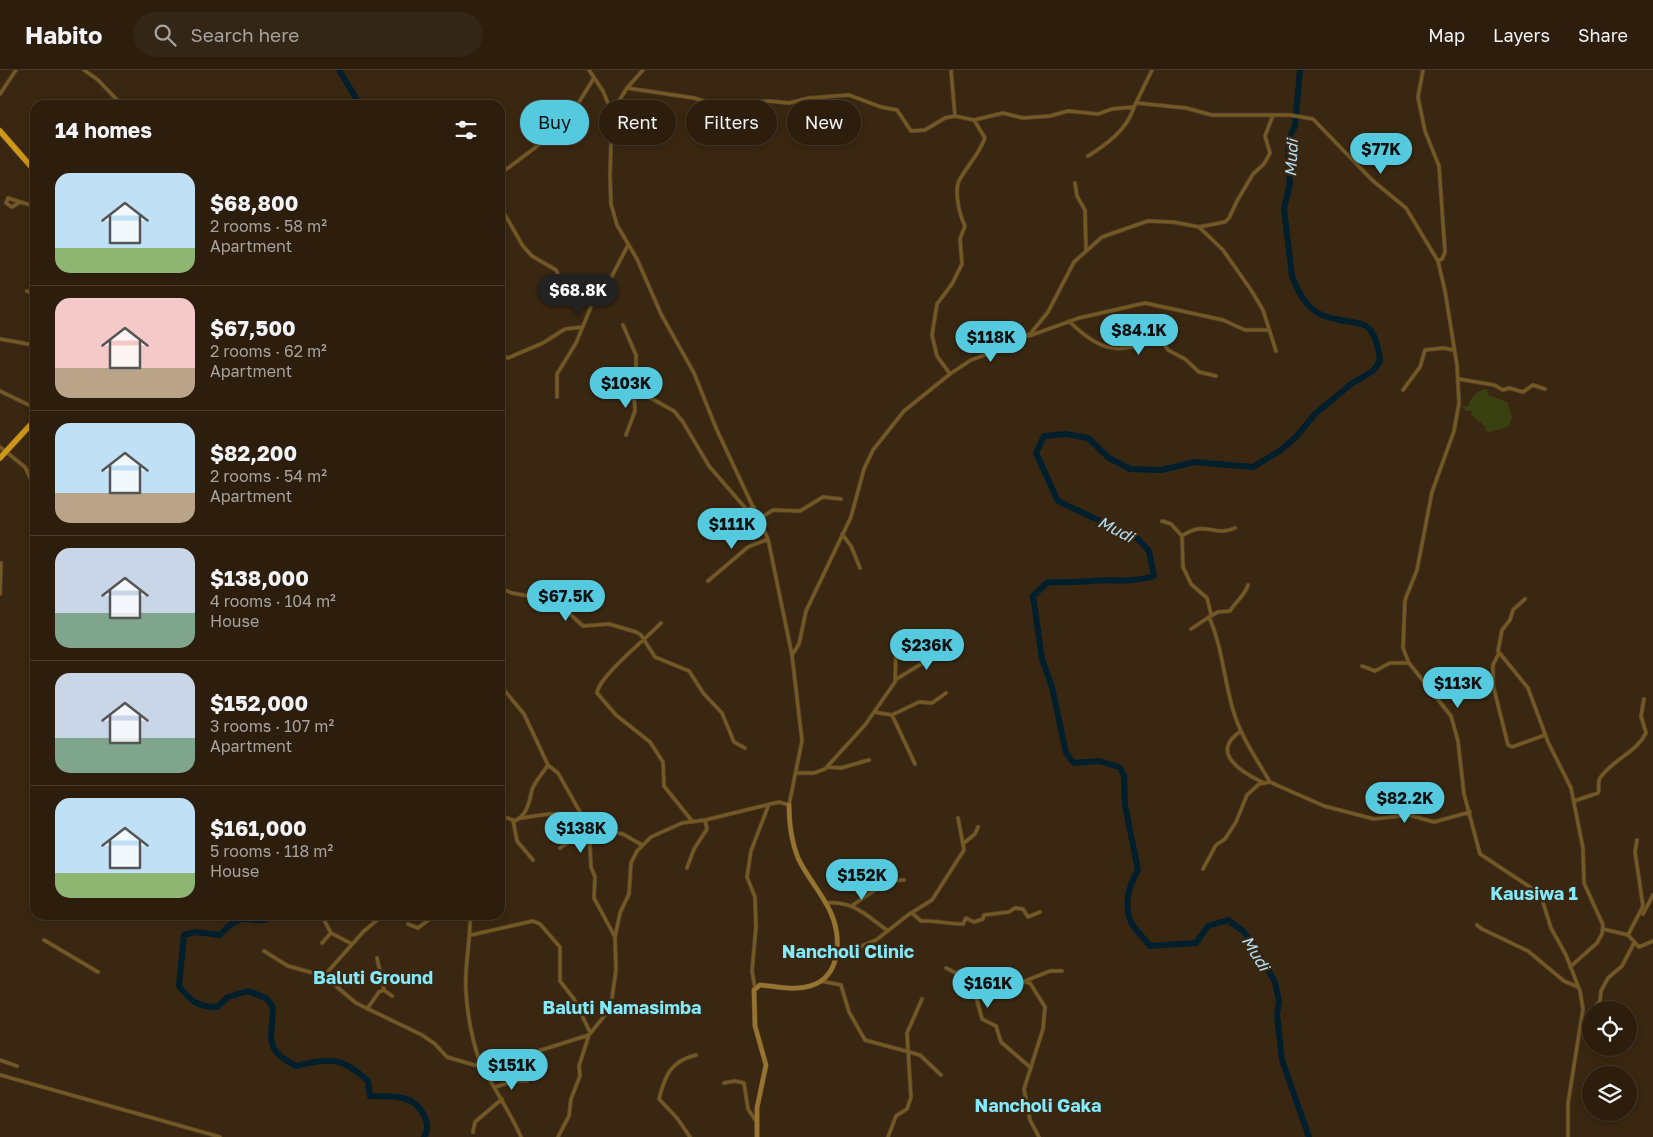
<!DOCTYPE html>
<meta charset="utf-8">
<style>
:root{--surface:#2c1d0d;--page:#342616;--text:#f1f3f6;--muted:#a6a29d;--line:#483b2e;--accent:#55cadf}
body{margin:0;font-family:"Golos Text",sans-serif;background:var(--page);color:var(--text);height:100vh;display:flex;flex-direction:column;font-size:19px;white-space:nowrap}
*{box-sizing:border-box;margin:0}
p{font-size:16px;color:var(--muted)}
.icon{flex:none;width:28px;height:28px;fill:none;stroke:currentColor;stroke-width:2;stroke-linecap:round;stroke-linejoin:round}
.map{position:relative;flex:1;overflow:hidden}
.panel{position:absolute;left:30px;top:30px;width:475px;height:820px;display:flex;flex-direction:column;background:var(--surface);border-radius:15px;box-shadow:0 2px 8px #0003,0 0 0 1px var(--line)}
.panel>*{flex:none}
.hud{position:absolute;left:520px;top:30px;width:475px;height:45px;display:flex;gap:10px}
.fabs{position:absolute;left:1582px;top:931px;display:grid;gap:10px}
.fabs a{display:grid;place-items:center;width:55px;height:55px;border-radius:50%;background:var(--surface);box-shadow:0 2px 8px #0003,0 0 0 1px var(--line);font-size:25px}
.price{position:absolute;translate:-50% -42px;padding:0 11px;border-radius:18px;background:var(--accent);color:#111;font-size:16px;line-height:32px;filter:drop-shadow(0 1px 2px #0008)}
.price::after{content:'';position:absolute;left:50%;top:30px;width:15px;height:11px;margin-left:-8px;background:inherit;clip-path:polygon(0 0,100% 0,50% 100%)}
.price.active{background:#222;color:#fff}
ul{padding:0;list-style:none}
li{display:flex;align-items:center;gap:15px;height:125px;padding:0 25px}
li+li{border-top:1px solid var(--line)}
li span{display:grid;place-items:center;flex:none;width:140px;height:100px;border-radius:15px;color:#555}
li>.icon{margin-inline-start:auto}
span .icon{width:60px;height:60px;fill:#fffc;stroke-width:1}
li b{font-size:21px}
h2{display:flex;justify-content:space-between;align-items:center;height:60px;padding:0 25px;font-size:21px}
.chip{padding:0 18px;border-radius:22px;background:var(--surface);box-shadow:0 2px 8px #0003,0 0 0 1px var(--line);font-size:18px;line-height:45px}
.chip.active{background:var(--accent);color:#111}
header{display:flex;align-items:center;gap:30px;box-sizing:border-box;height:70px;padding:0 25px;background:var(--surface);border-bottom:1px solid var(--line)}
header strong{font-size:24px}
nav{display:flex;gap:28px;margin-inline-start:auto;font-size:18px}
.search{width:350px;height:45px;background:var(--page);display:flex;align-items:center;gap:12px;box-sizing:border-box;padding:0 18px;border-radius:28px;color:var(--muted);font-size:19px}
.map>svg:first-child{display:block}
.green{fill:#3a4111}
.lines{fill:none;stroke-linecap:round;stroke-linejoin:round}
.river{stroke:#001f2d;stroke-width:6}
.street-casing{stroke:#55432e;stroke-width:4.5}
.secondary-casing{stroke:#55432e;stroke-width:5.5}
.highway-casing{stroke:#55432e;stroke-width:7}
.street{stroke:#745922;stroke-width:3}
.secondary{stroke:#96732e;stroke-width:4.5}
.highway{stroke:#ce9716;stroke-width:5.5}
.labels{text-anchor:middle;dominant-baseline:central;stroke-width:5;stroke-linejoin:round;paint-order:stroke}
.water-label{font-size:16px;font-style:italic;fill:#b2e1f9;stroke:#3a2711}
.quarter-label{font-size:18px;font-weight:bold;fill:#82eafd;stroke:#3a2711}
</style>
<header>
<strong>Habito</strong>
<div class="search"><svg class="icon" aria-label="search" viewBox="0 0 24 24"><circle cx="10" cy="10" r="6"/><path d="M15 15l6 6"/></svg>Search here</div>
<nav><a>Map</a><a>Layers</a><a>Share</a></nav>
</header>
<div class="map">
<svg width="1653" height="1067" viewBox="0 0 1653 1067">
<rect width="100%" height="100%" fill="#3a2711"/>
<!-- green -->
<path class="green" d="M1487 319 1488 325 1507 332 1512 347 1508 357 1490 362 1485 361V356L1471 345 1472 341H1467L1460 335 1468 337C1471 327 1477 320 1487 319Z"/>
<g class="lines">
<!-- river -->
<path class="river" d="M339 0 360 35
M1300 0 1295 56 1289 68 1288 96 1290 113 1284 139 1292 206C1298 222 1306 238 1322 245 1356 259 1374 240 1380 291L1373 301 1351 314 1315 344 1296 367 1281 380 1253 397 1195 392 1161 400 1130 399 1109 388 1088 368 1066 364 1044 366 1036 383 1058 431 1138 469 1149 481 1154 506C1133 513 1113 509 1091 511 1076 512 1063 513 1048 512L1033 526 1042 589 1052 617 1066 683 1074 693 1099 691 1119 697 1124 705 1125 735 1138 800C1128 817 1122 839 1134 857 1139 864 1145 869 1150 876L1196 873 1208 856 1228 850 1243 861 1254 875 1275 912 1279 931 1277 945 1282 990 1309 1067
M275 845C258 856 253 846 239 850 231 852 226 859 220 865L195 862 184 865 179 916C191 931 197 937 217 937L228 927 248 921 266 928 273 937C272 970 263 979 296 996 332 988 340 986 368 1011L370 1026C380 1027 396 1025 406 1029 420 1033 433 1054 424 1067"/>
<defs>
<path id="street" d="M84 0 98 10 122 35
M951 0 955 46
M1423 0 1418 27 1425 61 1439 96 1445 182 1442 189 1438 191
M627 18 694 28 714 34 769 31 789 33 809 28 849 25 881 37 897 40 911 61 925 60 945 48 955 46 974 50 1003 43 1023 48 1050 46 1068 41 1098 44 1112 39 1134 37 1152 0
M0 24 16 0
M1137 33 1186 38 1212 45H1290L1313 49 1372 110 1406 138 1438 191 1445 221 1457 295 1459 333 1454 361 1432 422 1417 500 1405 530 1403 578 1409 593 1451 646 1458 671 1464 724 1480 784 1530 817 1542 829 1551 858 1566 885 1580 921 1583 939 1568 1033V1067
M612 42 627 18 643 0
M1088 86C1107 74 1127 60 1134 37
M500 104 564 56 594 8
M1075 113 1077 126 1085 140 1086 180
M20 132 8 128 6 133 12 137 20 132 35 136
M500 136 523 176 532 186 556 200 563 214
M1199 157 1223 180 1251 220 1263 240 1276 281
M27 221 35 225
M1069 251C1102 284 1119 284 1160 268L1168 280 1185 289 1199 302 1216 306
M623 255 636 285V320L674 341 683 352 709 396 747 440 754 437
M1029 266 1079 248 1145 233 1223 250 1245 260H1268
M0 269 28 274
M500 284 508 288 543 273 565 259 583 257
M950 304 937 286 932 265 937 234 952 214 962 194 960 169 965 156C960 146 953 120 960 109 968 95 979 84 985 68L974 50
M1459 309 1494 315 1503 320 1509 318 1523 322 1533 315 1545 319
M1403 320 1420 297 1425 280 1443 278 1454 280
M0 321 35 338
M557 327V304L576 273 593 232 611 208 628 175
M29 357 35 363
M626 365 635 341 634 325 636 320
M0 377 25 397 35 418
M747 440 755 448 759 449 773 440 800 441 823 427 841 429
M1162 451 1171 454 1182 466 1183 497 1191 514 1207 528 1211 544
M842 464 851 476 860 498
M1182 466C1207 449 1214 468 1235 458
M708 511 748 477 768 469
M1248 515C1244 527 1236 531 1230 541L1218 542 1209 547C1222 576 1224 609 1233 640 1241 667 1256 688 1270 712
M500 518 512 523 556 531 583 556 609 554 636 562 641 565 655 587 689 601 704 624 722 643 734 672 745 678
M0 524 1 493
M1525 529 1513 540 1510 550 1502 560 1498 581 1528 618 1548 672 1571 718 1583 778 1584 813 1603 855 1602 864 1597 873 1570 897
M661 553C647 568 599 606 597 623L616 645 650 672 663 692 664 716 692 751
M1191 559 1209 547
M1499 583 1493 595V615L1508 675 1512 677 1545 665
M792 585 799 574 806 541 851 447 864 399 873 380 904 341 950 304 971 290 993 282 1031 263 1048 242 1074 192 1102 167 1148 151 1173 152 1199 157 1225 152 1229 148 1237 131 1253 104 1264 94 1270 83 1265 66 1273 45
M1362 596 1375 601 1390 593H1408
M895 610 934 586 958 582
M500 615 524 644 548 695C543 703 535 711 532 720 529 732 528 744 515 751L500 745
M874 642 892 645 919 632 932 633 946 623
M892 645 915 694
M1241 661C1209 682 1241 702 1262 712
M548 695 558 703 589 758 591 797 595 807 594 828 615 867
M827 697 841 698 869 690
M797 703H814L825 699 865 655 895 612 896 581 910 562
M1574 731 1598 723C1600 718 1597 713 1600 708 1613 689 1636 683 1646 663L1641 646 1644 629
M521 748 549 744H581
M513 750 517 771 533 790
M1637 770 1635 782 1643 836 1628 865 1639 877 1653 871
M964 773 975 764 978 757
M560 778 589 758 623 764 642 775
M687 798 694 779 707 759 705 750
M1203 799 1216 775 1225 769 1236 752 1247 725 1259 714 1270 712 1324 736 1374 749 1409 745 1434 752 1470 742
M825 833C853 830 866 845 888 861
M853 835 888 811 904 810
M912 843 921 851C935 850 948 854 963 854L966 848 974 852 983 849 984 845 1009 842 1015 838 1023 839 1028 847 1040 842
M1643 844 1653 825
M470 845C471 871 464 896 466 921 467 943 473 977 482 996 495 1020 510 1042 521 1067
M324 850 331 863 352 874
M408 854 418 858 435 845
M1477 855 1482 859 1528 881 1564 911 1578 917
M1603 859 1628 865
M471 865 533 851 540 854 560 877V911L574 929 590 962
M44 870 98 902
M322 873 331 863
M264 881 288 896 324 906 356 933 422 965 435 974 447 987 474 995H482
M836 887 876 870 908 845 932 830 964 780 958 748
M377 888 384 920 392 926
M946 898 956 903 960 901 970 904 982 949 996 956 1001 972 1031 998
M324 906 363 862 383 845
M1012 909 1030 913 1045 937 1043 959 1024 1019 1030 1050 1039 1067
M821 911 841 915 849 942 865 970 920 985 941 1005
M1025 911 1050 901H1062
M755 918 752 901 756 857 755 827 747 807 751 781 769 734
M367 939 379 922 384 920
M1592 940 1600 931 1601 921 1608 908 1622 896 1634 873
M535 982 589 965
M0 990 17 996
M0 1005 220 1067
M724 1013 735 1011 744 1013 748 1039 756 1051
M495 1017 514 1011H527
M473 1062 475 1052 502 1029
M558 1067 569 1046 571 1029 580 1006 579 996 589 965 605 945 612 928 616 900 615 867 620 843 629 824 631 793 637 781 651 767 682 753 705 750 779 732 789 735 802 671 792 585 768 469 716 358 694 303 661 244 637 189 617 155 611 134 610 105 612 43 603 21 589 0
M690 1067 677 1048 659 1029C665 1005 671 991 696 985
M888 1067 896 1046 907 1039 911 1027 907 963 922 929"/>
<path id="secondary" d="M757 1067V1038L766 995 755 956 754 920 760 915C776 916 794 921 810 916 842 907 842 865 830 841 821 822 807 807 798 788 792 773 789 752 789 735"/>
<path id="highway" d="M0 61 35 101
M0 388 35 350"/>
</defs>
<!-- street casing -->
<use href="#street" class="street-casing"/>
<!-- secondary casing -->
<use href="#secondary" class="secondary-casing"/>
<!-- highway casing -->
<use href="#highway" class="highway-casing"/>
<!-- street -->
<use href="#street" class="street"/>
<!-- secondary -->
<use href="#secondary" class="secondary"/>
<!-- highway -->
<use href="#highway" class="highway"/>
</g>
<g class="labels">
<!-- water labels -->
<g class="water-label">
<text transform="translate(1291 88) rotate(-87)">Mudi</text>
<text transform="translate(1116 459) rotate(27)">Mudi</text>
<text transform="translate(1256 883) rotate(58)">Mudi</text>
</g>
<!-- quarter labels -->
<g class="quarter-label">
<text x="1534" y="823">Kausiwa 1</text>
<text x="848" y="881">Nancholi Clinic</text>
<text x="373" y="907">Baluti Ground</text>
<text x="622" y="937">Baluti Namasimba</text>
<text x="1038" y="1035">Nancholi Gaka</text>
</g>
</g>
</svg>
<div class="fabs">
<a><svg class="icon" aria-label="locate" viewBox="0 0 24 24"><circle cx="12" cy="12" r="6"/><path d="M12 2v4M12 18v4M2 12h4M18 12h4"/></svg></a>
<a><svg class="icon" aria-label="layers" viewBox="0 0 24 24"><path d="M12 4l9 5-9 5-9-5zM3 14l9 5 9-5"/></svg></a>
</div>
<b class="price" style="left:1381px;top:105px">$77K</b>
<b class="price active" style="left:578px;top:246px">$68.8K</b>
<b class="price" style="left:1139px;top:286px">$84.1K</b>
<b class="price" style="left:991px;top:293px">$118K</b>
<b class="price" style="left:626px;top:339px">$103K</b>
<b class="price" style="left:732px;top:480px">$111K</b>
<b class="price" style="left:566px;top:552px">$67.5K</b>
<b class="price" style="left:927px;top:601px">$236K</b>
<b class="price" style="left:1458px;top:639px">$113K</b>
<b class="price" style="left:1405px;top:754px">$82.2K</b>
<b class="price" style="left:581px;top:784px">$138K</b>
<b class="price" style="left:862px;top:831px">$152K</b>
<b class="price" style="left:988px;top:939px">$161K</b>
<b class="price" style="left:512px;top:1021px">$151K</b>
<div class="hud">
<a class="chip active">Buy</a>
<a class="chip">Rent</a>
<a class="chip">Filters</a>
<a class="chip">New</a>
</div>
<section class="panel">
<h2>14 homes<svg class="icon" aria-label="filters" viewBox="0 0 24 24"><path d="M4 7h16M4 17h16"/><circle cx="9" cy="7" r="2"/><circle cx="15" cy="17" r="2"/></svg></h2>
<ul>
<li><span style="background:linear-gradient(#bfe0f5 75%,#8fb573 0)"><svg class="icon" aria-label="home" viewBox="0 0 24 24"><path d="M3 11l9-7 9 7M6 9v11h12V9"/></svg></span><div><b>$68,800</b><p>2 rooms · 58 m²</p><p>Apartment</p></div></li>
<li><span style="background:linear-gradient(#f6c9c9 70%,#b9a48a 0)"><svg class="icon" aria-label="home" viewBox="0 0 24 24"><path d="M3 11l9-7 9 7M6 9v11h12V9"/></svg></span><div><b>$67,500</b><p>2 rooms · 62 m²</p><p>Apartment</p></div></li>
<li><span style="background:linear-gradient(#bfe0f5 70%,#b9a48a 0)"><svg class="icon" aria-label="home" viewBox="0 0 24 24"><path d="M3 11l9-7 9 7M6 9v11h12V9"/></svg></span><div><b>$82,200</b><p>2 rooms · 54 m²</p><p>Apartment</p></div></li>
<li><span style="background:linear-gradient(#c9d6e8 65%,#7fa58c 0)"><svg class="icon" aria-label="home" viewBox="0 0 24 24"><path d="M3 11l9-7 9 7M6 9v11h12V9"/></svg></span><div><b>$138,000</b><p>4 rooms · 104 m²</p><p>House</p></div></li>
<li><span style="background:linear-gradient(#c9d6e8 65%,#7fa58c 0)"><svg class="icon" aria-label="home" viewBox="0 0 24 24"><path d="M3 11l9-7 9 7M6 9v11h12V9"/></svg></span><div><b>$152,000</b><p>3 rooms · 107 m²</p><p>Apartment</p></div></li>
<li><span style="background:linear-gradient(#bfe0f5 75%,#8fb573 0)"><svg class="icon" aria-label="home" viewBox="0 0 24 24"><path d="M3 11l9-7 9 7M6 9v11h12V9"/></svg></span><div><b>$161,000</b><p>5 rooms · 118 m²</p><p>House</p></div></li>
</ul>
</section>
</div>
